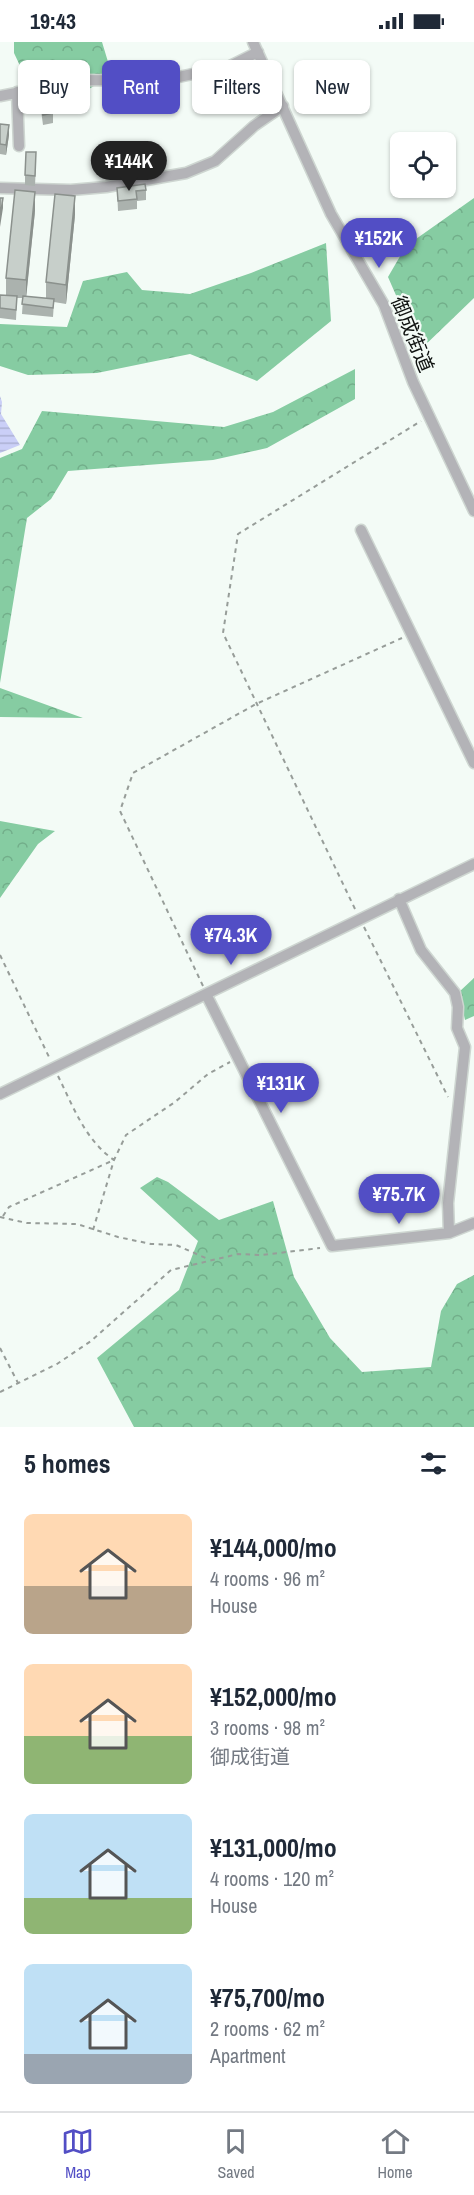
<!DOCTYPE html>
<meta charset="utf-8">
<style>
:root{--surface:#fff;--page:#f6f6f7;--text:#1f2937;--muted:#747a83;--line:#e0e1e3;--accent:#524ec5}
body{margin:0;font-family:"Archivo Narrow","Noto Sans JP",sans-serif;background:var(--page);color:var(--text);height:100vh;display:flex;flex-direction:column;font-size:22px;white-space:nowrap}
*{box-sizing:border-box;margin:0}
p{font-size:20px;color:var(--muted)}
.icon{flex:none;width:33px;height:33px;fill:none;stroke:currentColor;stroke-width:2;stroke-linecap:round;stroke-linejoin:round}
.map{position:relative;height:1385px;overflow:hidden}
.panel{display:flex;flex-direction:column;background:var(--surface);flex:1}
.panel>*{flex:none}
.banner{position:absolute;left:18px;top:18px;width:438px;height:54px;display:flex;gap:12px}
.tools{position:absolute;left:390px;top:90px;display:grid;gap:12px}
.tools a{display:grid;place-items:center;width:66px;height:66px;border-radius:9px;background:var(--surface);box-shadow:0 2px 4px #0004;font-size:30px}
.price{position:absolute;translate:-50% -51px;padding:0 14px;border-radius:21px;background:var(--accent);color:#fff;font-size:20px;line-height:39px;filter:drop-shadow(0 2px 3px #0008)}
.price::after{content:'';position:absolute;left:50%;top:36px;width:18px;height:14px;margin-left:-9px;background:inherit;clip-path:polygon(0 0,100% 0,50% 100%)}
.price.on{background:#222;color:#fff}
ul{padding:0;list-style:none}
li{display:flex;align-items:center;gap:18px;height:150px;padding:0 24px}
li span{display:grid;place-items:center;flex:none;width:168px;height:120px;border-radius:9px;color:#555}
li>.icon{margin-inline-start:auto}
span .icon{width:72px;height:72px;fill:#fffc;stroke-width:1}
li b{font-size:26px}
h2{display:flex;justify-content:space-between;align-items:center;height:72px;padding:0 24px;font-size:26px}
.tag{padding:0 21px;border-radius:9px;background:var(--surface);box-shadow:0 2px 4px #0004;font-size:21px;line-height:54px}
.tag.on{background:var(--accent);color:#fff}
.status{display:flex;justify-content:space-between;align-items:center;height:42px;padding:0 30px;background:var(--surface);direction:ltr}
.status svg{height:16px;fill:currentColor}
.dock{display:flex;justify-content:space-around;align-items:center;height:84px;border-top:2px solid var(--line);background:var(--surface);font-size:16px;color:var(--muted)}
.dock a{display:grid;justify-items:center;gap:3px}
.dock .on{color:var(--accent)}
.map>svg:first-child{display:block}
.forest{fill:url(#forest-crowns)}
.water{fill:url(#water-rules)}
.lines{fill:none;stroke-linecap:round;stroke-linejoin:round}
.minor-casing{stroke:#ced6d1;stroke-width:13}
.path{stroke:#979d99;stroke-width:2;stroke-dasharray:4.5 4.5;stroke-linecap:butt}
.minor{stroke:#b3b3b7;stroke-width:10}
.wall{fill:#abb2ae}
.shaded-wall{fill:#8b918d}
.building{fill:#c7cfca;stroke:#8b918d;stroke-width:1.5}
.labels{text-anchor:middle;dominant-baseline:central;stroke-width:4.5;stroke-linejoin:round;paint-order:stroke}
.street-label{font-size:20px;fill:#0e110f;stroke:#f3fbf6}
</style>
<div class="status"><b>19:43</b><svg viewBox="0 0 49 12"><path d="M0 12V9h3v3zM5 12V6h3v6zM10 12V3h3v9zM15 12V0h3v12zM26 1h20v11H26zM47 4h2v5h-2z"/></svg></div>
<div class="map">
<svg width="474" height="1385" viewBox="0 0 474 1385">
<defs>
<pattern id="forest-crowns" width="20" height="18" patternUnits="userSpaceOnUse" patternTransform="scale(1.5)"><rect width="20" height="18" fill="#86cca2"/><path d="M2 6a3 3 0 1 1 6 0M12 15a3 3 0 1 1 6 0" fill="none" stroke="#72ae8a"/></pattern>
<pattern id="water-rules" width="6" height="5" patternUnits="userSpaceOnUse" patternTransform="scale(1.5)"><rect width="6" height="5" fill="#cacff7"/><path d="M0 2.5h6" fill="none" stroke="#acb1d3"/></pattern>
</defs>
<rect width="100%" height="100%" fill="#f3fbf6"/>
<!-- forest -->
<path class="forest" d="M14 0H102L112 33 89 47 22 28 14 11Z
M474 156V256L420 308 388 235 406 204Z
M326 201 331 279 257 339 190 312 97 331 28 333 0 324V282L67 285 83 239 127 230 142 248 190 252 251 231Z
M355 327V357L267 406 213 418 68 429 51 457 27 476 0 641V416L22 407 42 369 224 385 273 370Z
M0 646 83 676 0 675Z
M0 779 55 789 38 802 0 856Z
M474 936V974L465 978 459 950Z
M157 1135 168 1140 219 1178 273 1159 294 1235 330 1296 362 1330 431 1325 441 1269 457 1242 474 1233V1385H134L97 1316 179 1248 198 1199 140 1146Z"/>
<!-- water -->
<path class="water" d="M0 354 2 360 1 372 20 403 0 411Z"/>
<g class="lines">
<defs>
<path id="minor" d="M253 0 331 172 384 263 413 340 474 469
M17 50 19 104
M0 54 82 38 160 39 230 24 258 10
M0 146 71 148 106 145 186 131 215 119 254 84 283 64
M361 488 474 721
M399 857 421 908 455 951 458 965 457 986 465 1005 448 1161 449 1191
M206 952 332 1204 449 1191 474 1181
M0 1052 474 822"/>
</defs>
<!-- minor casing -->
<use href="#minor" class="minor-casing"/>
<!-- path -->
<path class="path" d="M355 867 223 591 238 492 421 379
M364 885 448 1055
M0 913 49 1015
M203 944 120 769 133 731 256 662 402 596
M58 1034C73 1064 85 1098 114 1118
M3 1174 9 1165 114 1118
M0 1175 27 1181 77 1182 118 1195 151 1202 176 1203 208 1217
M93 1188 114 1118 126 1093 175 1060 208 1032 230 1020
M0 1306 18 1341
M0 1350 57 1322 91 1299 171 1228 238 1212 262 1213 320 1206"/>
<!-- minor -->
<use href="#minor" class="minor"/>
</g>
<!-- wall -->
<path class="wall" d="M41 58 53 71V81L43 83 41 68Z
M0 82 9 93 6 113 0 112Z
M36 120 35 144 25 143V133Z
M117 146 146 148V158L137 159V167L118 169Z
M35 169 26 254 46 257V240L75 173 66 262 54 260 53 275 22 272 23 256H17L16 278 0 276V253H6V236Z"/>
<!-- shaded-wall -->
<path class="shaded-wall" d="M9 83V93L6 113V103Z
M35 150V169L26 257V238Z
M75 154V173L66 262V243Z
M3 156V166L0 185V175Z"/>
<!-- building -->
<path class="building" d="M51 56 53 71 43 73 41 58Z
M0 82 9 83 6 103 0 102Z
M26 110H36L35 134 25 133Z
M145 142 146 148 136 149 137 157 118 159 117 146Z
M15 148 35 150 26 238 6 236Z
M55 152 75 154 66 243 46 240Z
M0 156H3L0 175Z
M0 253 17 254 16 268 0 266Z
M23 254 54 257 53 266 22 262Z"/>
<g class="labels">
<!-- street labels -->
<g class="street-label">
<text transform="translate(413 292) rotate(68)">御成街道</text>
</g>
</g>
</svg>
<div class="tools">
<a><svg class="icon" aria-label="locate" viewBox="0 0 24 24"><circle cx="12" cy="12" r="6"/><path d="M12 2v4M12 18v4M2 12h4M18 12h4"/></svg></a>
</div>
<b class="price on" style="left:129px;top:150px">¥144K</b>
<b class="price" style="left:379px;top:227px">¥152K</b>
<b class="price" style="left:231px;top:924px">¥74.3K</b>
<b class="price" style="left:281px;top:1072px">¥131K</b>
<b class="price" style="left:399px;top:1183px">¥75.7K</b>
<div class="banner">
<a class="tag">Buy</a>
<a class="tag on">Rent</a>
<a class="tag">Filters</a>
<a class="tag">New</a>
</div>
</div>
<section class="panel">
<h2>5 homes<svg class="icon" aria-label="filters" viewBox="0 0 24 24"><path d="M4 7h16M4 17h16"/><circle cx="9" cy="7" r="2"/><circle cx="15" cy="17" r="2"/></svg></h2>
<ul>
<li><span style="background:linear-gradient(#ffd9b3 60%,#b9a48a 0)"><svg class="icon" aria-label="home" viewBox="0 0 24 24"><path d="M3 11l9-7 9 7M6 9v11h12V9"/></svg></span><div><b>¥144,000/mo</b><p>4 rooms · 96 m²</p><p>House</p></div></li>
<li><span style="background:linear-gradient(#ffd9b3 60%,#8fb573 0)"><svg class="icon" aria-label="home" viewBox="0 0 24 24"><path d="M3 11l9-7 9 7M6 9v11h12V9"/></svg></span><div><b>¥152,000/mo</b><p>3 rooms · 98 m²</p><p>御成街道</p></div></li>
<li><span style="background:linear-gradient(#bfe0f5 70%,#8fb573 0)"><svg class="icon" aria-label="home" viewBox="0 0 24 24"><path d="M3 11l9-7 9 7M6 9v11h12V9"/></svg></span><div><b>¥131,000/mo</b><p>4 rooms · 120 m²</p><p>House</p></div></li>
<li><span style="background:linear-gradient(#bfe0f5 75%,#9aa5b1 0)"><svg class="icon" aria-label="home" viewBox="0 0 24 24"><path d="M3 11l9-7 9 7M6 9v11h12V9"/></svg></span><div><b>¥75,700/mo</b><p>2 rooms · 62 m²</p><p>Apartment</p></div></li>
</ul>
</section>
<nav class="dock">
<a class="on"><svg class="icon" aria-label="map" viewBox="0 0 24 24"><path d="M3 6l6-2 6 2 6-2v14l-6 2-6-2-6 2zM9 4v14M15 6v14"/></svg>Map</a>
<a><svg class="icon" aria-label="saved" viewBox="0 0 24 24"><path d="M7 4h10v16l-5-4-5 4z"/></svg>Saved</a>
<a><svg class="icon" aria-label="home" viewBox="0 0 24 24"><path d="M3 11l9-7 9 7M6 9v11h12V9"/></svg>Home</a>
</nav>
